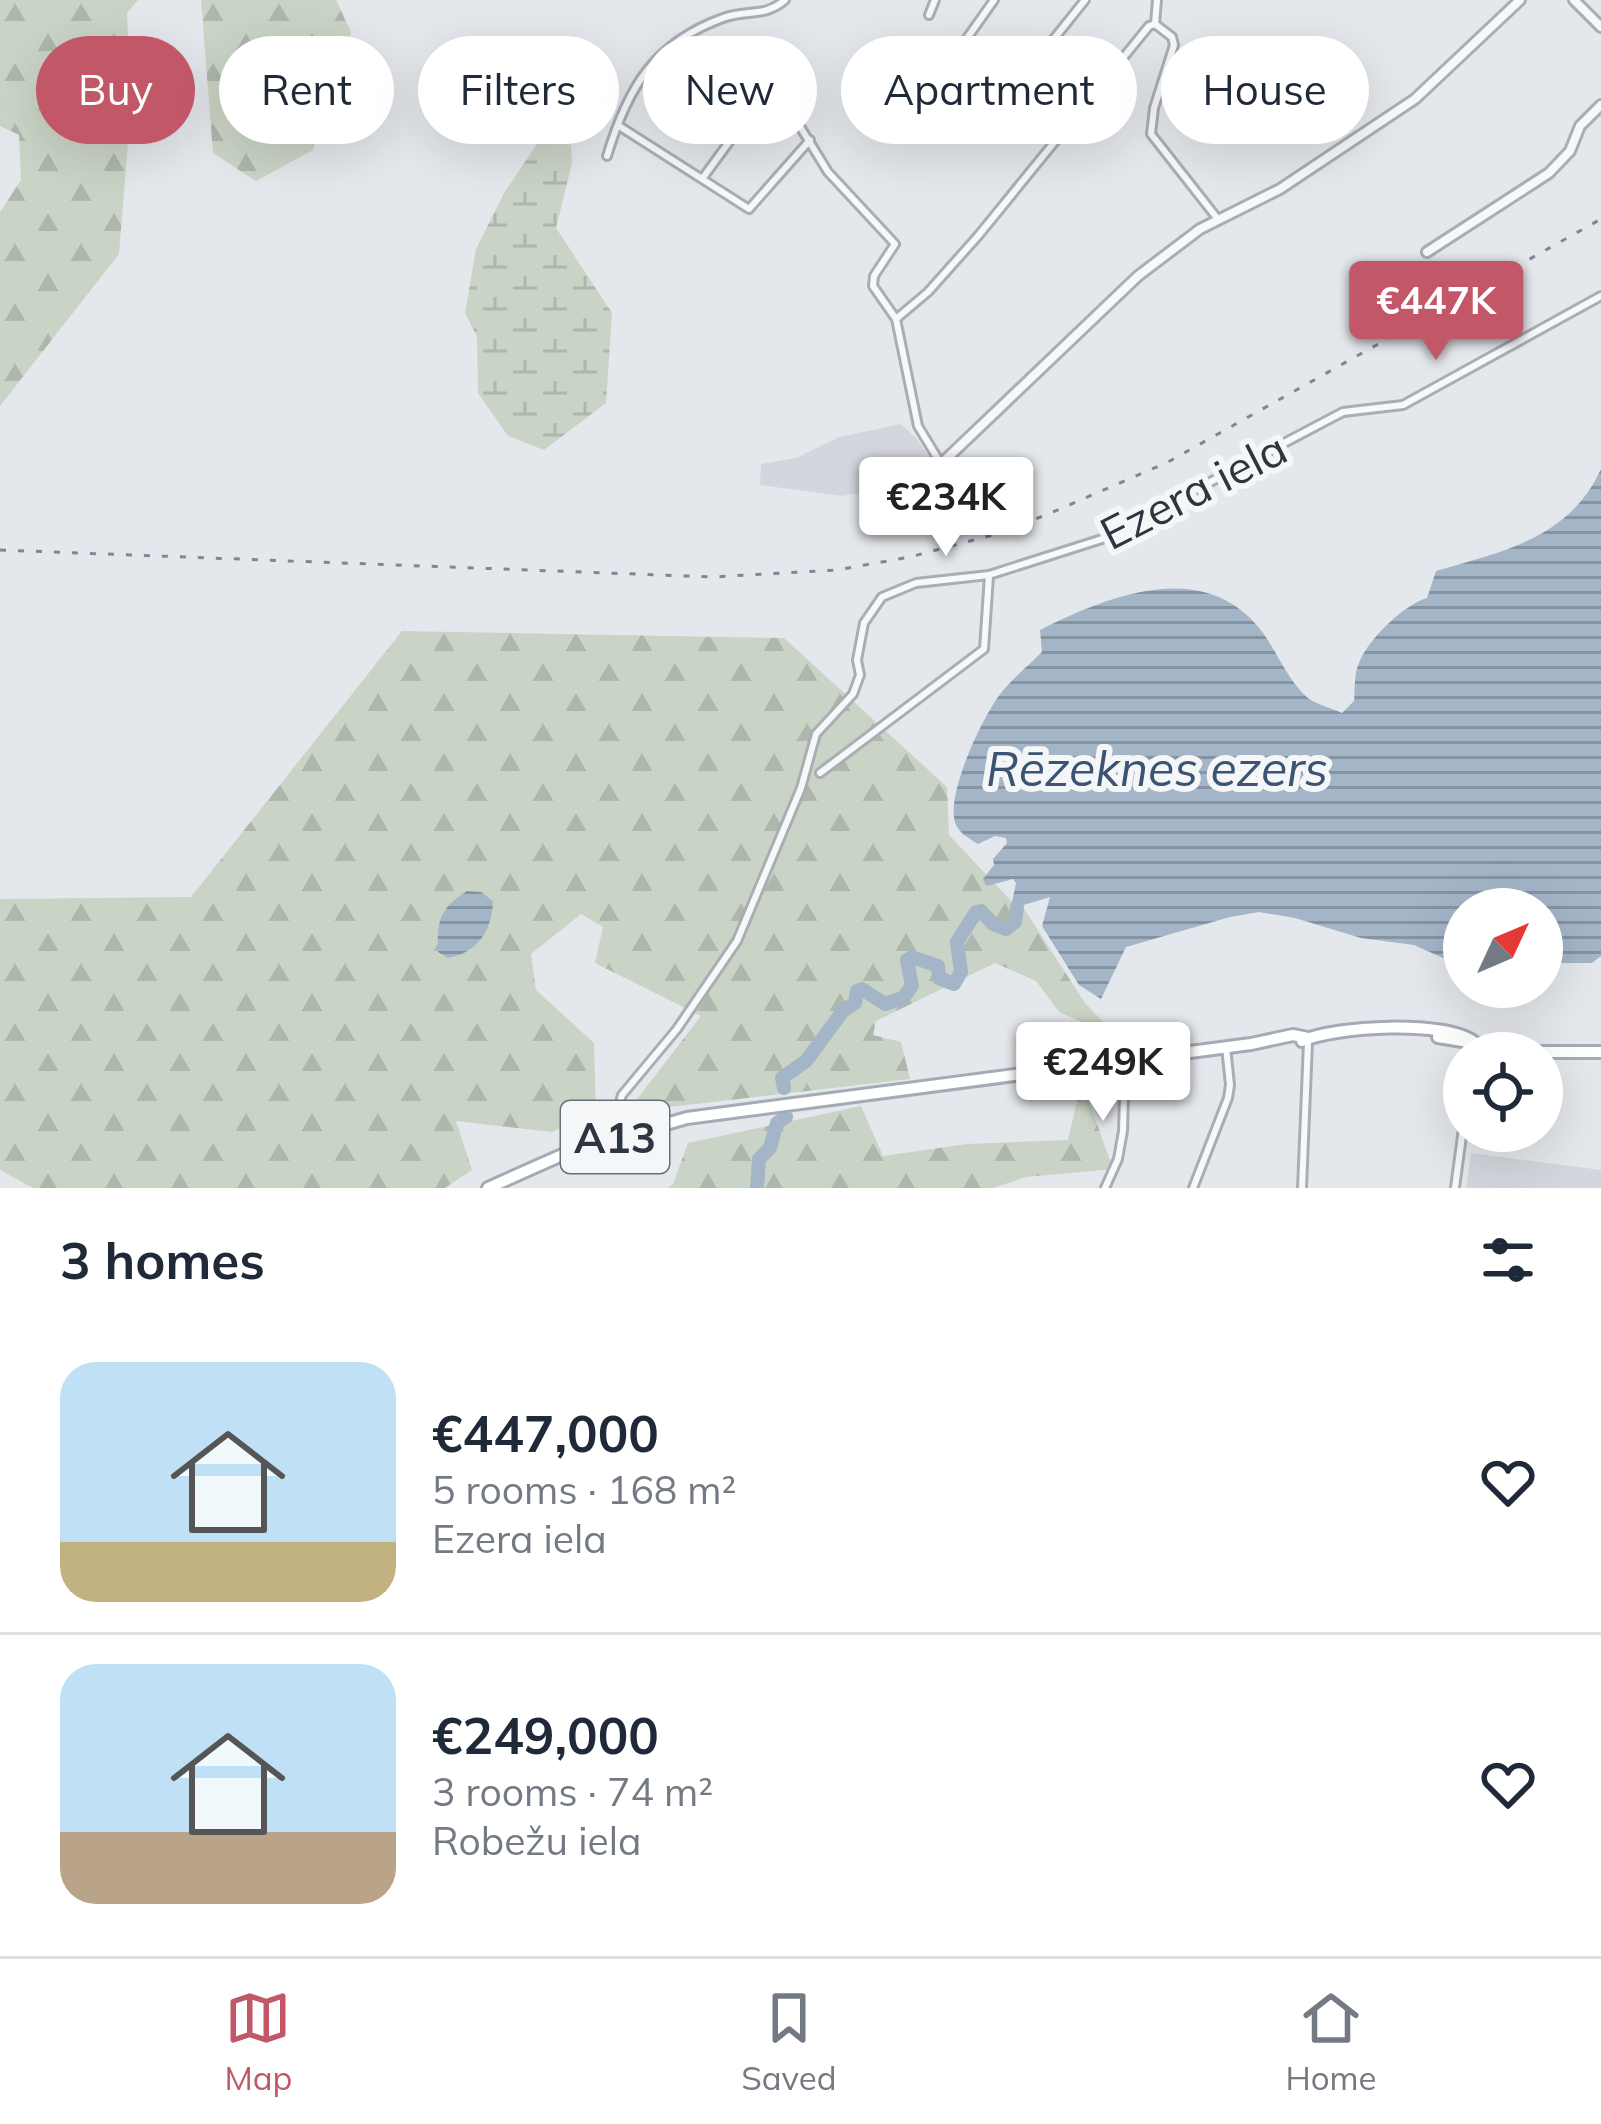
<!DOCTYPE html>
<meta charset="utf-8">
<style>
:root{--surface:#fff;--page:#f2f2f3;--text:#1f2937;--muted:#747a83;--line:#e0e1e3;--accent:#c25768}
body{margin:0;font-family:Mulish,sans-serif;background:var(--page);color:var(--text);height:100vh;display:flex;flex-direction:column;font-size:45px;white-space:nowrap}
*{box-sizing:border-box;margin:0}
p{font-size:39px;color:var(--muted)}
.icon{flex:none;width:66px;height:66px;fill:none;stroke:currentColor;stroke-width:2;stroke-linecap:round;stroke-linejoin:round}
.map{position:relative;height:1188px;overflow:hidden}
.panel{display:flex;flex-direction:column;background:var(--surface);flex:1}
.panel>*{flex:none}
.hud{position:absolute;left:36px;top:36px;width:1530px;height:108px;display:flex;gap:24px}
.needle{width:78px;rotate:46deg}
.fabs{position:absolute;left:1443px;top:888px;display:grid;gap:24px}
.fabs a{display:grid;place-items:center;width:120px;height:120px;border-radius:50%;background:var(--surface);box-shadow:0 12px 48px #0002;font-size:60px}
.price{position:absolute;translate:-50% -102px;padding:0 27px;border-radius:12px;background:#fff;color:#222;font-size:39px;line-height:78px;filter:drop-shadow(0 3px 6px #0008)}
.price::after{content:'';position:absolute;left:50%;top:72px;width:36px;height:27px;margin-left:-18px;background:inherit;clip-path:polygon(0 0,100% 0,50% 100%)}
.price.active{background:var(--accent);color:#fff}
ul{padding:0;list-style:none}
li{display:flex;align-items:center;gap:36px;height:300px;padding:0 60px}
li+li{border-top:3px solid var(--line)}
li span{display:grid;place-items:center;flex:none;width:336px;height:240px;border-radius:36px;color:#555}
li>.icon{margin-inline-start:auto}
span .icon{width:144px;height:144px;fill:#fffc;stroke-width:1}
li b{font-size:51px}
h2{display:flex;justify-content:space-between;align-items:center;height:144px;padding:0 60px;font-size:51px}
.tag{padding:0 42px;border-radius:54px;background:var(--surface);box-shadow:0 12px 48px #0002;font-size:42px;line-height:108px}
.tag.active{background:var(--accent);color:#fff}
.tab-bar{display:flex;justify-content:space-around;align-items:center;height:168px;border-top:3px solid var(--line);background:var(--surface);font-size:33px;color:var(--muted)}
.tab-bar a{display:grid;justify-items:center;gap:6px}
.tab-bar .active{color:var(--accent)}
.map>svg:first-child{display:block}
.built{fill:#d3d6dc}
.forest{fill:url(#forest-firs)}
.wetland{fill:url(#wetland-marsh)}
.water{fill:url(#water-rules)}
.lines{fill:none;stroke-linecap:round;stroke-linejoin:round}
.river{stroke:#a3b5c7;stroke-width:14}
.minor-casing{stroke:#a9aeb5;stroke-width:12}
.tertiary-casing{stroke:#a9aeb5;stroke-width:14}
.primary-casing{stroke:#a5abb5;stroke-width:16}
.minor{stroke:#f7f8f9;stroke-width:6}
.tertiary{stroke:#f7f8f9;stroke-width:8}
.primary{stroke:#fff;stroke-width:10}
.rail{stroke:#7f8793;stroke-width:3;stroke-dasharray:6 12;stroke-linecap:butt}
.labels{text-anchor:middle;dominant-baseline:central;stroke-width:12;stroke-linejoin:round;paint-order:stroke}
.shield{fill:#f4f6f8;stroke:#696f78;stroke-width:3}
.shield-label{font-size:42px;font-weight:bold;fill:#2d3541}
.street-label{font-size:45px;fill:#2d3541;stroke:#f4f6f8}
.water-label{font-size:48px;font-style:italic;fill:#3b5472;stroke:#f4f6f8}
</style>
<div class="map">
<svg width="1601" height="1188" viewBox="0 0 1601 1188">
<defs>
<pattern id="forest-firs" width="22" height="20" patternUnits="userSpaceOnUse" patternTransform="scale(3)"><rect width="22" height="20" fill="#cad4c6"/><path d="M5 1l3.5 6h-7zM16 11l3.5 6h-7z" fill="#aeb7ab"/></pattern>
<pattern id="wetland-marsh" width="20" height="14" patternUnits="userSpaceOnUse" patternTransform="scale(3)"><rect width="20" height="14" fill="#cad4c6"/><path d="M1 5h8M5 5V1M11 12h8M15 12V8" fill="none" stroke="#aeb7ab"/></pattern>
<pattern id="water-rules" width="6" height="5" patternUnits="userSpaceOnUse" patternTransform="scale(3)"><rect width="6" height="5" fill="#a3b5c7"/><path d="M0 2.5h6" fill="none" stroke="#8594a3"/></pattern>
</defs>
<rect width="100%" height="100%" fill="#e4e7eb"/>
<!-- built -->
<path class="built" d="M901 424 917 439 943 478 842 496 760 485 761 464 796 458 839 437Z
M1471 1153 1601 1170V1188H1466Z"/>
<!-- forest -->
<path class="forest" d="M0 0H138L127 13 131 106 119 254 0 406V212L21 180 19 135 0 126Z
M201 0H336L351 32 313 150 256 181 213 153Z
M402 631 784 638 947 787 949 835 1017 907H1023L1085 1003 1119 1038 1059 1012 1036 981 995 963 876 1021 873 1035 901 1042 910 1079 627 1112 701 1016 595 963 603 927 581 914 531 954 536 990 594 1043 596 1113 552 1132 456 1121 472 1170 445 1188H33L0 1170V899L191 897Z
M1085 1090 1113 1169 1026 1177 993 1188H667L673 1184 688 1143 861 1106 883 1156 967 1144 1068 1140 1079 1092Z"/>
<!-- wetland -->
<path class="wetland" d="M548 137 571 145 572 163 556 228 612 313 606 403 544 450 508 436 478 393 477 337 465 313 476 249 504 193 537 144Z"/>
<!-- water -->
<path class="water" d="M1601 469V956L1592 963H1542V909H1464L1461 966 1414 945 1361 938 1295 918 1259 912 1230 917 1126 947 1101 999 1079 985 1042 926 1050 897 1017 907 1012 902 1016 883 1013 879 986 886 983 879 994 865 993 859 1007 843 1006 838 995 836 978 844C967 837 955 831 954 817 950 786 983 716 1001 693 1013 678 1029 665 1042 652L1040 630C1107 596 1203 557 1260 629 1276 649 1288 682 1308 698 1317 705 1332 708 1342 713L1354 701C1355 690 1354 673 1359 663 1368 639 1404 605 1427 598L1436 571C1503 551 1569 539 1601 469Z
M467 891 481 892 493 901C492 931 477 953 448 958L438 952C437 921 439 909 467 891Z"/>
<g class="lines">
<!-- river -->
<path class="river" d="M784 1088 782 1078 806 1061 843 1011 855 1003 857 991 862 989 885 1004 903 998 912 986 907 960 912 957 938 966 939 978 954 984 961 972 957 942 976 912 981 911 993 924 1006 929 1015 922 1017 907
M757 1188 759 1159 770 1148 777 1123 786 1117"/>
<defs>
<path id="minor" d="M929 15 935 0
M1155 24 1157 0
M929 92 994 0
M796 120 828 172 895 244 874 276 873 286 896 319 918 426 941 464
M619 126 749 209 810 140
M984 126 1085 0
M607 156C628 87 654 43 723 18 747 9 764 18 785 0
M702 179 743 123
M896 319 928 292 978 236 1149 26 1155 24 1172 37 1174 45 1154 108 1151 134 1217 218
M820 773 984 649 989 576
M623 1134 617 1112 622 1095 677 1029 737 941 801 788 816 734 853 694 860 675 857 660 864 623 882 597 916 583 989 575 1102 539 1343 412 1403 405 1601 296
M1105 1188 1118 1159 1123 1131 1125 1060
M1193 1188 1228 1098 1230 1085 1226 1047
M1302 1188 1308 1042
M1455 1188 1464 1121"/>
<path id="tertiary" d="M1574 0 1601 27
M1427 252 1549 173 1570 151 1580 126 1601 105
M926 494 936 483 941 464 1138 276 1200 229 1280 189 1415 99 1520 0"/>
<path id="primary" d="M1438 1037 1529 1052H1601
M1302 1041C1335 1026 1445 1020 1474 1042
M488 1188 571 1151 687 1118 1251 1044 1293 1035 1308 1038"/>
</defs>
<!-- minor casing -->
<use href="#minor" class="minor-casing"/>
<!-- tertiary casing -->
<use href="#tertiary" class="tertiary-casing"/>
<!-- primary casing -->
<use href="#primary" class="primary-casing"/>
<!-- minor -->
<use href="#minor" class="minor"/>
<!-- tertiary -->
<use href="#tertiary" class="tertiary"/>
<!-- primary -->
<use href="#primary" class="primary"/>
<!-- rail -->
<path class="rail" d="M0 550 713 577 837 570 910 557 989 536 1046 515 1168 462 1601 219"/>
</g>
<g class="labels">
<!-- shield labels -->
<rect class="shield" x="561" y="1101" width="108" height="72" rx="9"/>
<g class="shield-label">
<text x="615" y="1137">A13</text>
</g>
<!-- street labels -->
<g class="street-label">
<text transform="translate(1193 490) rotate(-27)">Ezera iela</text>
</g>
<!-- water labels -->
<g class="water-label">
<text x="1157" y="768">Rēzeknes ezers</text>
</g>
</g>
</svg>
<div class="fabs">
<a><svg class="needle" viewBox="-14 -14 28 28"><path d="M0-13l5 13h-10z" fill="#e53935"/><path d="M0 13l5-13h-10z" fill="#747a83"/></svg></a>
<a><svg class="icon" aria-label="locate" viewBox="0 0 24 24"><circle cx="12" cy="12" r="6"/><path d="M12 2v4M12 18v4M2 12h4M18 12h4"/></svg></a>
</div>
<b class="price active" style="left:1436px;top:363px">€447K</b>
<b class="price" style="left:946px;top:559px">€234K</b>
<b class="price" style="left:1103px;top:1124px">€249K</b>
<div class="hud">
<a class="tag active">Buy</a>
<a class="tag">Rent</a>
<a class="tag">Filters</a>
<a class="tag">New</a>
<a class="tag">Apartment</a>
<a class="tag">House</a>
</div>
</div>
<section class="panel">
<h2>3 homes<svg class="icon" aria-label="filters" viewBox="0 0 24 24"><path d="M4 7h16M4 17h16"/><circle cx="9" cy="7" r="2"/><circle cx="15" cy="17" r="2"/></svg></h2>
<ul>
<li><span style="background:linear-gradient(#bfe0f5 75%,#c2b280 0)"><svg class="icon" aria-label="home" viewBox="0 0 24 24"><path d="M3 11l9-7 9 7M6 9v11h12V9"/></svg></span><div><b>€447,000</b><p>5 rooms · 168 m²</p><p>Ezera iela</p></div><svg class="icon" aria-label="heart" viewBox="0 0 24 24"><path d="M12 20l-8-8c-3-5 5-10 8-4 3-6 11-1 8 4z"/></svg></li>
<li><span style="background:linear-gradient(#bfe0f5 70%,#b9a48a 0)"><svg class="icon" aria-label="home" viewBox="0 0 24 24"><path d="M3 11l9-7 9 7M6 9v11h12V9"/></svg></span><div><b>€249,000</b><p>3 rooms · 74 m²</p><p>Robežu iela</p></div><svg class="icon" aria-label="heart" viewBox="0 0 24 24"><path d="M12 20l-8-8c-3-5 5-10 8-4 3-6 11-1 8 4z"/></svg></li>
</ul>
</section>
<nav class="tab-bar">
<a class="active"><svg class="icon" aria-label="map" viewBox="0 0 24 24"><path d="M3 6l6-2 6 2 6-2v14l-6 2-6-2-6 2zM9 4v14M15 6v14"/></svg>Map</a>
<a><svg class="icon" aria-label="saved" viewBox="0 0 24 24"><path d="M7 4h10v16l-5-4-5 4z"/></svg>Saved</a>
<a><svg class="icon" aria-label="home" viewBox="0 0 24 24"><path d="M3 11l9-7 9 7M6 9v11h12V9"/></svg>Home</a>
</nav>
